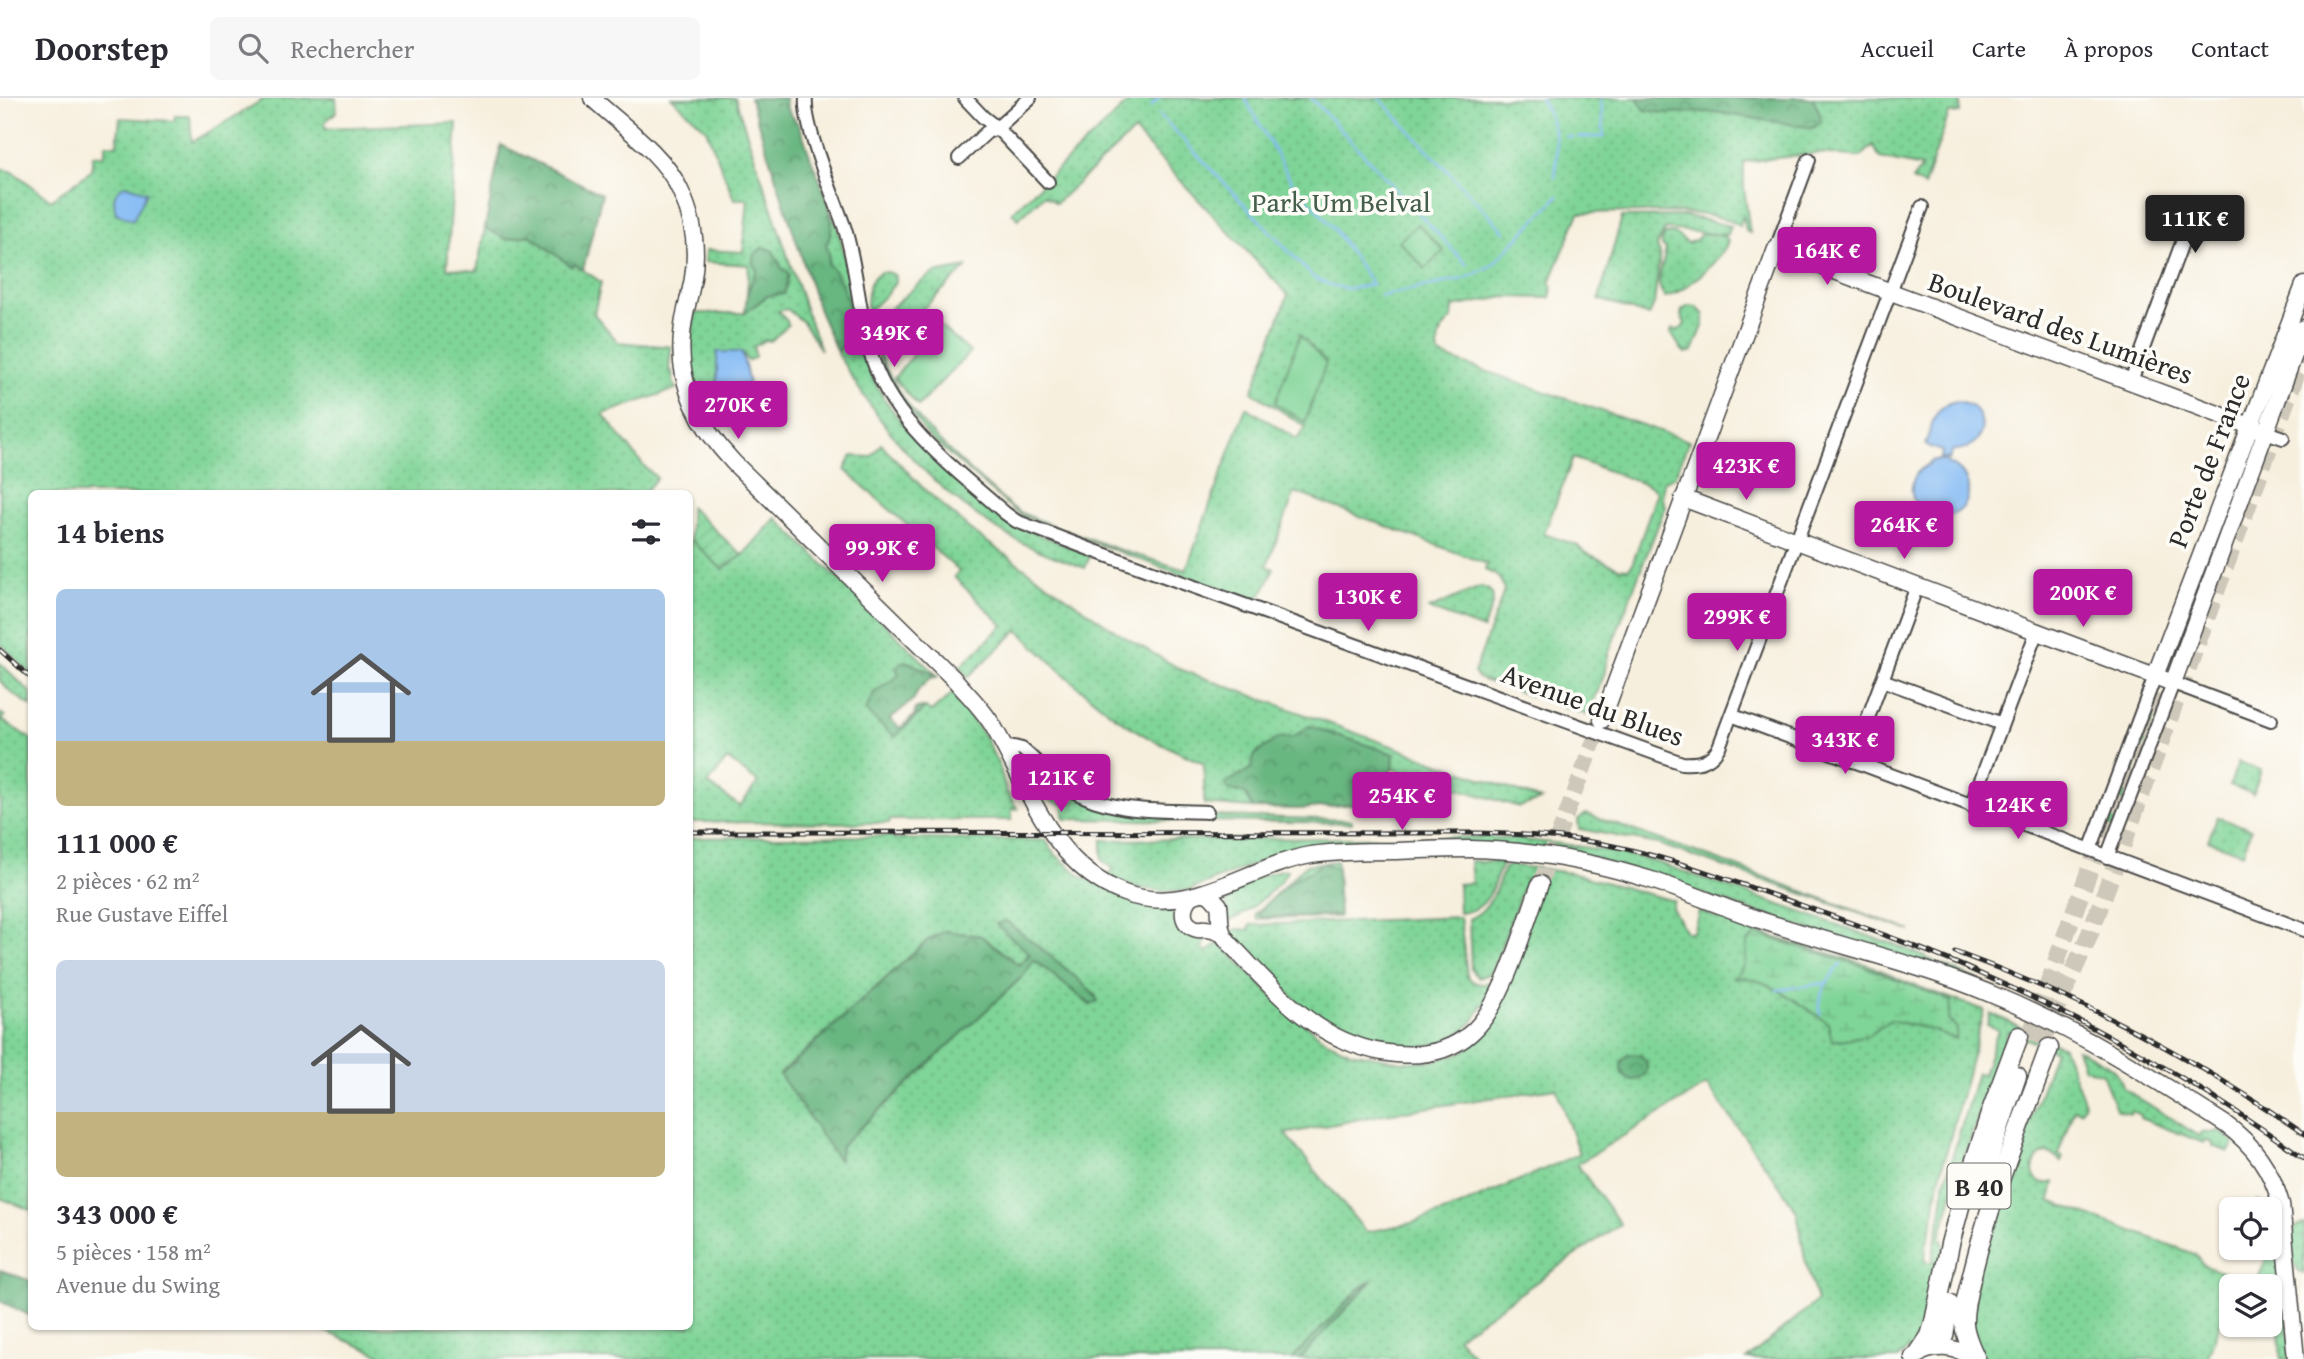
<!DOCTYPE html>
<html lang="fr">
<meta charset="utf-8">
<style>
:root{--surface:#fff;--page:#f7f7f7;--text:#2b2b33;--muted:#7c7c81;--line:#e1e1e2;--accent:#b5179e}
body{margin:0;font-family:"Gentium Book Plus",serif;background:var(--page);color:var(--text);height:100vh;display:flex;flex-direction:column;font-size:26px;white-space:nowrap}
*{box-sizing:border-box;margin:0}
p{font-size:23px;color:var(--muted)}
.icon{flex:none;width:38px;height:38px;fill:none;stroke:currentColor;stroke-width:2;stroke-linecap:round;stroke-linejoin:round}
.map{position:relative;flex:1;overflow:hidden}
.drawer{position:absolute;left:28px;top:392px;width:665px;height:840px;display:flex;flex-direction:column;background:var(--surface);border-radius:10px;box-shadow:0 2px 5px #0004}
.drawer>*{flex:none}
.controls{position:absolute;left:2219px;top:1099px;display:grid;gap:14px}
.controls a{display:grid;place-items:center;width:63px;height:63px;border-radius:10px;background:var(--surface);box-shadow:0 2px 5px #0004;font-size:35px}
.price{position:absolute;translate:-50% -60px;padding:0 16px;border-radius:7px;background:var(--accent);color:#fff;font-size:23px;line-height:46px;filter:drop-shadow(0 2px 4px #0008)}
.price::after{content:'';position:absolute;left:50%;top:42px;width:21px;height:16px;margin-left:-10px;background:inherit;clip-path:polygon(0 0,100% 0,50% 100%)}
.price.on{background:#222;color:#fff}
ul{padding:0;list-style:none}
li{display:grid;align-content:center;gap:14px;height:371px;padding:0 28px}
li span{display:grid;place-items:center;height:217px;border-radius:10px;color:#555}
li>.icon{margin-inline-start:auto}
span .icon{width:126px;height:126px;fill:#fffc;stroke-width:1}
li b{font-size:30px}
h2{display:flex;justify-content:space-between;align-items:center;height:84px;padding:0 28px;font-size:30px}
header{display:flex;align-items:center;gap:42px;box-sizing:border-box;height:98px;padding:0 35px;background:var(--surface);border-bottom:2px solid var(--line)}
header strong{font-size:33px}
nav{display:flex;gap:38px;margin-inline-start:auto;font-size:24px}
.search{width:490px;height:63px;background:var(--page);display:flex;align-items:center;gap:18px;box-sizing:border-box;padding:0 24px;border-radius:10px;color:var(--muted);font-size:26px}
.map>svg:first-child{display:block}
.grass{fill:url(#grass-dots);stroke:#558061;stroke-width:2;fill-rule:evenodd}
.forest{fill:url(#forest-crowns);stroke:#497056;stroke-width:2}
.wetland{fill:url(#wetland-marsh);stroke:#558061;stroke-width:2}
.garden{fill:url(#garden-furrows);stroke:#558061;stroke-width:2}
.pitch{fill:#7fd497;stroke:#558061;stroke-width:2}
.water{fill:#85bbf4;stroke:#587390;stroke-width:2}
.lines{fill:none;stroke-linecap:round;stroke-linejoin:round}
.stream{stroke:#85bbf4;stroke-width:2.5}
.major-tunnel{stroke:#cec8ba;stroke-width:16;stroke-dasharray:16 8;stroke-linecap:butt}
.highway-tunnel{stroke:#cec8ba;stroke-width:18;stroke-dasharray:18 9;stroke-linecap:butt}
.minor-casing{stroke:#4a4846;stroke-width:16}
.major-casing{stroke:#4a4846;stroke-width:19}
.highway-casing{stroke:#4a4846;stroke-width:21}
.minor{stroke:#fff;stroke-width:12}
.major{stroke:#fff;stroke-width:16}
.highway{stroke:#fff;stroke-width:18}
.rail-casing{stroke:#2b2b2b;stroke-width:5}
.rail{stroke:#fdfcf7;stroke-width:2.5;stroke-dasharray:8;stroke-linecap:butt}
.labels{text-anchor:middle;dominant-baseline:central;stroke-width:7;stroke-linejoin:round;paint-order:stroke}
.shield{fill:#fdfcf7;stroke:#6a6a68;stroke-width:2}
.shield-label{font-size:26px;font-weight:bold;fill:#2b2b2b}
.park-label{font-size:28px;fill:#445e4b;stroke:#fdfcf7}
.street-label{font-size:28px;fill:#2b2b2b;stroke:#fdfcf7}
</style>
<header>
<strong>Doorstep</strong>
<div class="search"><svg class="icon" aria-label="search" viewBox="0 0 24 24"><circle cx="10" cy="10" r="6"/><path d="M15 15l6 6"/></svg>Rechercher</div>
<nav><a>Accueil</a><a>Carte</a><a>À propos</a><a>Contact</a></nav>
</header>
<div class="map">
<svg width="2304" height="1261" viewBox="0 0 2304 1261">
<defs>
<pattern id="grass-dots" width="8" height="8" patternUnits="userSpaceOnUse" patternTransform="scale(1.75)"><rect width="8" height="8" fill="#7fd497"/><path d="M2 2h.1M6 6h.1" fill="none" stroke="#6eb682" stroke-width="1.8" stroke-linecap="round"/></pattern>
<pattern id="forest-crowns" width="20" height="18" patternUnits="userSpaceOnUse" patternTransform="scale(1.75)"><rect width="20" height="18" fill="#67b680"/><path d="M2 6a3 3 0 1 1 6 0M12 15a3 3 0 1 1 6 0" fill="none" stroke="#559469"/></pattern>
<pattern id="wetland-marsh" width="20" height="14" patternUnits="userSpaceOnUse" patternTransform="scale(1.75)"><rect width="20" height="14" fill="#7fd497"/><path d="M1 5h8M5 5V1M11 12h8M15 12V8" fill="none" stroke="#6eb682"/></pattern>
<pattern id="garden-furrows" width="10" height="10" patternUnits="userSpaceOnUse" patternTransform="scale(1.75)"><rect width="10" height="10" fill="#7fd497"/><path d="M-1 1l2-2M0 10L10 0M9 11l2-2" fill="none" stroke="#6eb682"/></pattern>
</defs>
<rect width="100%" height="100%" fill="#fdfcf7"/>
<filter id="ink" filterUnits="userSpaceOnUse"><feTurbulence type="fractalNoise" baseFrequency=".0143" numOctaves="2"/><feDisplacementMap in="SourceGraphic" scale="14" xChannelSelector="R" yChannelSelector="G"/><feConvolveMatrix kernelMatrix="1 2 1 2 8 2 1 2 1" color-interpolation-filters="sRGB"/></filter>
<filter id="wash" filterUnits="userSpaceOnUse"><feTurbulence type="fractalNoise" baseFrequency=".00686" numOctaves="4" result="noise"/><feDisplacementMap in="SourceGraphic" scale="28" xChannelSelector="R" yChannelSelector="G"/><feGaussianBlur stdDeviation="1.57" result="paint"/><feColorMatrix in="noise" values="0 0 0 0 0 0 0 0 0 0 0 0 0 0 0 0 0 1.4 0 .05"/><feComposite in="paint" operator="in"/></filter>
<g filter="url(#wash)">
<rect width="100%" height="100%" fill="#f7efde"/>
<!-- grass -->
<path class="grass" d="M266 0H336L337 13 324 25 326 30 457 25 447 170 477 173 485 130 506 141 530 137 572 169 574 166 601 184 594 216 618 244 671 249 669 273H672L673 284 676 291 603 316 644 368 657 380 643 396H32L31 576 0 545V70L13 74 51 102 91 73 93 57 104 58 106 46 117 47 120 20 174 23 175 18H190L192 44Z
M672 0H735L807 216 821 252 802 223 787 211 778 213 787 223 788 227 771 243 765 242 754 249 755 259 748 263 742 254H717V290L697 293 690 251 695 215H745L767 198 781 169 773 153 757 172 747 195 749 167 705 164 706 152 743 154 748 101H734L706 31Z
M1133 0H1961L1960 15 1949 16 1924 88 1912 82 1922 69 1880 60 1873 47 1861 59 1819 55 1744 64V90L1750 135 1746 133 1743 118 1739 128C1716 108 1613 115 1579 115L1550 184 1552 190 1550 200 1505 199 1453 209 1452 221C1439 233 1436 240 1439 257L1689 343 1675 378 1664 383 1662 400 1665 409 1608 557 1604 577 1588 617 1486 583 1478 580 1474 575 1504 493C1502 480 1497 477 1485 472L1487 466 1295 394 1267 468 1274 471C1268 482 1265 500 1251 502L1067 435 1066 432 1117 451 1186 472 1246 309 1297 341 1306 329 1252 294 1288 197 1134 33 1056 105 1044 97 1018 121 1012 114ZM1573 360 1650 388 1657 394 1632 467 1628 471 1619 470 1584 454 1577 447 1544 436Z
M829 108 839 134 868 270 882 298 918 346 1005 423 1090 457 1085 470C1057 460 1027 449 1002 434 931 391 877 326 837 254L851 237 848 227 851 217 828 167 829 156 826 146C834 133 831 122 829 108Z
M1687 118 1730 128 1727 137 1665 131 1657 148 1660 156 1654 206 1649 218 1599 201 1622 119Z
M1670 135 1675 136 1688 145 1696 142 1702 135 1723 138 1728 143C1723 160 1683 196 1665 199 1652 185 1665 165 1666 150L1662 148V143L1665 136Z
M967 169 878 253C906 322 956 359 1010 408L1024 416 1054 428 1052 429 1022 418 1010 409 928 338 892 289 875 253 869 229 921 184 934 175Z
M881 174C917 173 875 207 867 214 868 199 865 182 881 174Z
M1689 208 1697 209 1704 217V226L1693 253 1686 255 1682 252 1671 235 1672 231 1679 232 1683 229 1685 225 1681 218 1682 212Z
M881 346 923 390 974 435 1120 536 1182 572 1541 702 1519 709 1393 671 1394 656 1252 670 1225 686 1229 692 1245 695 1253 710 1204 706V666C1186 657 1167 649 1149 640 1100 613 1058 571 1018 532L968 579 960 569 1003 527 954 479 959 473 845 372 852 358 871 359Z
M776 420 937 577 905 563 900 577 874 595 895 639 925 610 931 614 953 595 985 639 1000 670 1006 693 1018 711 1012 710V722H890L889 725 690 724V441L722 471 743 457ZM727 661 758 684 740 708 708 686Z
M1480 489C1504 492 1488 517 1483 531L1429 511Z
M0 565 31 595V608L12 595 0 583Z
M2153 610 2157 611 2113 730 2108 728Z
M0 615 5 618 2 622 31 641V1112L0 1100Z
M1022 657 1050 680 1045 687 1073 705 1079 696 1093 703 1207 714 1216 718 1352 722V725L1064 721V707L1043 699 1047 696 1043 689 1038 691 1036 681 1033 682 1018 660Z
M2238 664 2261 672 2253 696 2230 687Z
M1586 716 1707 758 1911 833 1658 746 1579 731 1578 721Z
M2217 719 2251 731 2243 755 2208 743Z
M893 738 894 741 1045 742 1056 757 1082 779 1170 812 1197 837 1206 842 1202 850 1207 854 1215 847 1221 846 1281 907 1325 942 1351 954 1402 964 1433 963 1462 954 1486 935 1509 884 1540 786 1526 781 1492 874 1479 880 1471 871 1469 821C1491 811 1496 792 1504 770L1510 767 1571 775 1674 803 1672 810 1686 834H1693L1699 813 1760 835 1869 867 1905 884 1984 912 1939 1082 1933 1123 1926 1149 1925 1164H1932C1935 1138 1944 1113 1944 1087L1977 975 1983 976 1998 932 1987 927 1990 915 2063 949 2085 1005 2081 1013 2074 1011 2058 1056 2063 1059 2061 1064C2036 1033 2017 1095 2054 1084L2050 1103 2195 1156 2203 1167 2234 1179V1188H2231V1196L2207 1261H1987L1978 1252 1969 1228 1977 1171 2055 953 2008 933 1957 1079 1940 1140 1943 1143 1944 1156 1920 1245 1907 1252 1898 1261H1747L1817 1203 1805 1161 1797 1114 1772 1077 1707 987 1577 1066 1620 1126 1457 1239 1477 1261H1300L1369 1184 1360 1191 1292 1261H384L385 1259 316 1229 690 1228V740ZM1006 823 1096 898 1090 907 1034 862 1024 877 841 1048 804 1009 780 976 928 842 945 833 981 838 1019 867 1030 856ZM1556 990 1579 1056 1458 1109 1412 1125 1366 1134 1285 1036 1385 1016Z
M1488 739C1545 743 1599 749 1653 763L1904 850 1998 891 1786 824 1588 758 1318 750V747L1313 748V751L1259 764 1190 792 1161 793 1138 790 1108 778 1114 771 1102 762V742Z
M1337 763V770L1321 765 1316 773 1297 780 1258 815 1339 817V819L1257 821 1255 816 1306 767Z
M1470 763 1505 764 1501 768C1490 793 1490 812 1459 815L1458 786 1472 785Z
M1281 772H1288C1281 786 1243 821 1227 823 1227 819 1225 811 1226 806 1231 783 1262 778 1281 772Z
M1460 819 1467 878C1476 889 1487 888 1497 879L1493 891 1472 925 1450 943 1415 950 1390 949 1357 940 1314 918 1273 881 1233 838V833L1237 831 1249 832 1250 827Z
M2077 951C2094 960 2121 969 2123 990L2199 1038 2203 1033 2209 1035 2219 1033 2234 1044 2229 1054 2213 1048V1045L2206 1042 2204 1045 2140 1020V1017L2131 1013 2130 1016 2116 1011 2102 976 2084 970Z
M2256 1103 2267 1107 2276 1106 2291 1261H2281L2276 1196H2270V1188H2255L2271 1149 2270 1111H2263Z
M2304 1126V1176C2289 1169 2292 1150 2291 1135L2298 1127Z"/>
<!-- forest -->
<path class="forest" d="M750 0H785C786 17 792 15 799 28 804 37 806 48 810 58 819 83 842 121 826 146L829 156 828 166C840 177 847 198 850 214 852 221 849 228 851 237L837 254 819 213Z
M1637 0H1813L1820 16V25L1813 30 1714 14 1663 15 1645 12Z
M501 47 602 96 583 172 575 166 572 169 530 137 506 141 485 130Z
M763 149 773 153 781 169 789 176 784 196 767 198 745 215 747 195 757 172 753 166V158Z
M905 563 938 578 936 580 932 579 919 591 914 601 890 621 900 630 914 618 916 610H925L895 639 865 613 874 595 899 577 896 569Z
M1309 628 1394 656 1393 671 1355 706 1300 711 1253 710 1245 695 1228 692 1225 686 1252 670 1254 657 1278 640 1293 639Z
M1321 765 1337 770 1339 817 1261 819 1258 815C1269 803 1284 789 1297 780 1306 774 1315 774 1321 765Z
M1006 823C1022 836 1093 889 1098 903L1091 907 1034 862 1024 877 841 1048 839 1063 780 977 928 842 945 833 981 838 1019 867 1030 856 996 826Z
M1621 969a13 13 0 1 1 26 0a13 13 0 1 1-26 0Z
M0 1172 31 1183V1214L29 1217 0 1203Z
M1373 1181 1300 1261H1292L1360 1190Z"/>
<!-- wetland -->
<path class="wetland" d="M1757 836 1866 869 1951 903 1948 922 1957 930 1956 941 1932 932 1890 922 1870 937 1832 943 1828 925C1806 910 1782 891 1756 882 1750 880 1742 880 1734 880L1745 867 1747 844Z"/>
<!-- garden -->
<path class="garden" d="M690 409 742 457H743L722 471 690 441Z"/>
<!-- pitch -->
<path class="pitch" d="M1418 126 1444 153 1425 171 1399 143Z
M938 226 970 254 918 308 894 280Z
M1300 237 1326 265 1305 324 1275 305Z"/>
<!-- water -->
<path class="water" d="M125 87 147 94 133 122 116 115C113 101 112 95 125 87Z
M717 254H742L749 286 717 290Z
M1957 303C1992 308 1989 353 1953 352L1949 362 1947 360H1941L1942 353 1925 347C1932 328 1933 307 1957 303Z
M1934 362H1946L1947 365C1958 369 1966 377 1968 389 1973 424 1918 432 1912 396 1911 389 1913 381 1917 375 1922 369 1929 367 1934 362Z"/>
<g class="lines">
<!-- stream -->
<path class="stream" d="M1311 0 1467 167
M1379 0 1505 134
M1540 0C1556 26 1559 50 1555 79
M1151 8 1159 0
M1159 16 1313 179C1333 190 1350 194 1372 186L1332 128 1291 83 1245 0
M1565 38 1572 39
M1578 39H1604L1601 0
M1380 198 1467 180 1492 167 1558 98
M1777 892 1825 885
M1820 916C1818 893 1827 883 1841 866"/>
</g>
</g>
<g filter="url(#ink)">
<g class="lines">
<!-- major-tunnel -->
<path class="major-tunnel" d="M1540 786 1602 622"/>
<!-- highway-tunnel -->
<path class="highway-tunnel" d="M2029 942 2068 830 2167 565
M2040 947 2089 838 2304 255"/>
<defs>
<path id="minor" d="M806 0C803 27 834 99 844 128 857 168 858 212 870 253 889 323 953 369 1005 415L1016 423 1092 452 1682 665C1699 666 1710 664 1719 649L1922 109
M965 0 983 19 997 30 1048 84
M959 60 987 34 997 30 1030 0
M1776 151 1809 62
M2131 283 2193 115
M2266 334 2283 340
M1882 582 2002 626
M1731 617 2304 832
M1006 653 1014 649 1022 651C1037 664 1051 679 1068 690 1110 716 1160 712 1207 714
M1852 663 1917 488
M1971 708 2037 533
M2090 752 2155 578
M2107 759 2173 585 2271 622"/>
<path id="major" d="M592 0C620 26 665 57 680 92 693 119 698 149 693 180 690 199 683 217 682 237 677 288 700 329 734 365L956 583C969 598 983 611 993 628 1029 689 1051 767 1124 795 1190 820 1247 768 1311 757 1339 753 1368 753 1397 753 1421 752 1446 751 1470 751 1530 752 1590 763 1648 781 1687 793 1724 810 1763 823 1839 848 1917 865 1991 896 2074 930 2149 977 2225 1026 2254 1047 2271 1071 2281 1106L2296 1261
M1683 400 2173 585 2304 230
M2155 578 2304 187
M1602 622 1776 151 2266 334
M1204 795 1210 797 1219 807C1221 817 1218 828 1224 838 1231 848 1241 857 1249 866 1270 888 1291 910 1316 927 1359 956 1429 972 1471 935 1503 908 1525 826 1540 786
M1190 799C1182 808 1180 824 1194 830 1201 833 1199 830 1206 831 1212 831 1218 834 1223 836
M1913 1259C1932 1246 1956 1247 1974 1261"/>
<path id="highway" d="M1984 1074 2017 978
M1944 1238 1949 1206
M1918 1256 1930 1238 1934 1224 1950 1146 1961 1105 1991 1013 2019 938
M1976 1261C1971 1250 1965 1238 1964 1226 1963 1208 1969 1190 1973 1173 1991 1097 2022 1024 2049 950"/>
</defs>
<!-- minor casing -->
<use href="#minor" class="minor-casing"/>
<!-- major casing -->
<use href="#major" class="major-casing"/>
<!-- highway casing -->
<use href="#highway" class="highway-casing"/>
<!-- minor -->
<use href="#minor" class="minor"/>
<!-- major -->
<use href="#major" class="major"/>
<!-- highway -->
<use href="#highway" class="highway"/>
<defs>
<path id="rail" d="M0 552 32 581
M690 734 1478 735C1520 736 1562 738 1604 746 1671 759 1736 785 1801 807 1862 829 1924 850 1983 877 2097 927 2203 988 2304 1060
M1955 854C2080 899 2195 960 2304 1036"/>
</defs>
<!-- rail casing -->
<use href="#rail" class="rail-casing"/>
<!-- rail -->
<use href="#rail" class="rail"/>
</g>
</g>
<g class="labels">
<!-- shield labels -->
<rect class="shield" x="1947.5" y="1065.5" width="63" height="45" rx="5"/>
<g class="shield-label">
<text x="1979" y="1088">B 40</text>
</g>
<!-- park labels -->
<g class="park-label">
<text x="1341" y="103">Park Um Belval</text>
</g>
<!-- street labels -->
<g class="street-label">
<text transform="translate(2061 229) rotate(20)">Boulevard des Lumières</text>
<text transform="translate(2208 362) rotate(-69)">Porte de France</text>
<text transform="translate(1593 606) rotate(20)">Avenue du Blues</text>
</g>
</g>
</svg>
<div class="controls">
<a><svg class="icon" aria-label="locate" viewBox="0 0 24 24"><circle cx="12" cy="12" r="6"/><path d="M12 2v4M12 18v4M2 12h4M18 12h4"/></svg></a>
<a><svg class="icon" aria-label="layers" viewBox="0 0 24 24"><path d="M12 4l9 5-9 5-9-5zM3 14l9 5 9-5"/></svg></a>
</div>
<b class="price on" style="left:2195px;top:157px">111K €</b>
<b class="price" style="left:1827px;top:189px">164K €</b>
<b class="price" style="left:894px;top:271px">349K €</b>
<b class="price" style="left:738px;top:343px">270K €</b>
<b class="price" style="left:1746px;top:404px">423K €</b>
<b class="price" style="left:1904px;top:463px">264K €</b>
<b class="price" style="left:882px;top:486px">99.9K €</b>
<b class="price" style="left:2083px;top:531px">200K €</b>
<b class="price" style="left:1368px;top:535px">130K €</b>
<b class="price" style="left:1737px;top:555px">299K €</b>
<b class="price" style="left:1845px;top:678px">343K €</b>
<b class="price" style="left:1061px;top:716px">121K €</b>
<b class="price" style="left:1402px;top:734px">254K €</b>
<b class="price" style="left:2018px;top:743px">124K €</b>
<section class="drawer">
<h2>14 biens<svg class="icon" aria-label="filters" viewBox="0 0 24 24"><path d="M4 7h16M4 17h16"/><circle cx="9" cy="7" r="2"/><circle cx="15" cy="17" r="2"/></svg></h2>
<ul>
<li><span style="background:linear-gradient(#a9c7e8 70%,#c2b280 0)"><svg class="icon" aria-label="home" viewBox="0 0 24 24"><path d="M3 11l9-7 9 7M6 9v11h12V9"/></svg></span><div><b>111 000 €</b><p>2 pièces · 62 m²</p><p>Rue Gustave Eiffel</p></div></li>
<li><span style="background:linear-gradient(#c9d6e8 70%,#c2b280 0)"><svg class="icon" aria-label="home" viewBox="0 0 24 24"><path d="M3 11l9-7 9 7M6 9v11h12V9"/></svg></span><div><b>343 000 €</b><p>5 pièces · 158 m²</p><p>Avenue du Swing</p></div></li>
</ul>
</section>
</div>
